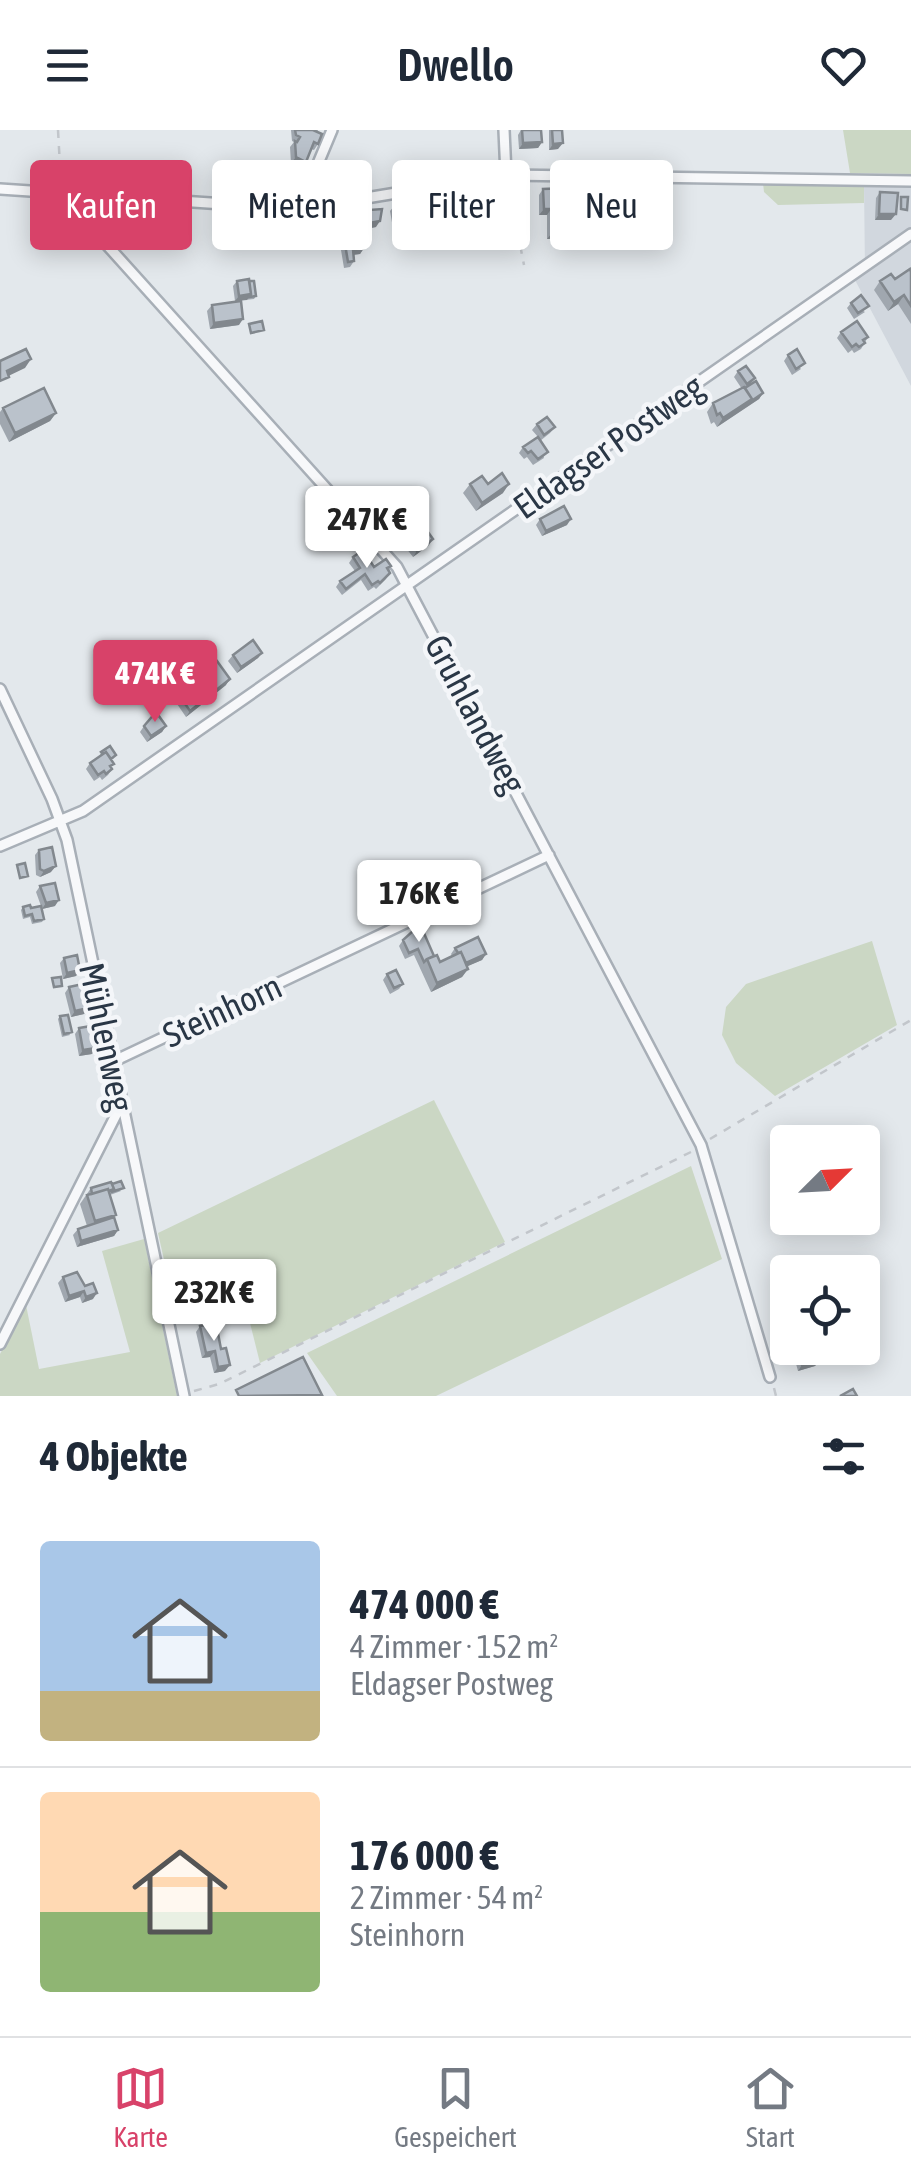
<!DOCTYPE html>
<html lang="de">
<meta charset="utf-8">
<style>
:root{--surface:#fff;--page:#f6f6f7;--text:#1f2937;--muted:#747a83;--line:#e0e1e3;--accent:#d84269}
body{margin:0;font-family:"Asap Condensed",sans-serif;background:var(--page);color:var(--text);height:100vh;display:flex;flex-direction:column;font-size:38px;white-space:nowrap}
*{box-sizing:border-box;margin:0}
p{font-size:32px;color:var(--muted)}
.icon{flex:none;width:55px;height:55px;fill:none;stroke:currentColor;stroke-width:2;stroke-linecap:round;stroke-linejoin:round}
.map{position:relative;height:1266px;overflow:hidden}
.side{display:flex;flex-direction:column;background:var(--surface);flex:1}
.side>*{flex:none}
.hud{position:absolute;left:30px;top:30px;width:852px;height:90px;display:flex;gap:20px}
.needle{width:65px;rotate:66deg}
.controls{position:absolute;left:770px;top:995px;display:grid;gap:20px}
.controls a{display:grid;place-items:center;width:110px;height:110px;border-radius:10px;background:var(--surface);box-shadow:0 5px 25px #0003;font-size:50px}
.price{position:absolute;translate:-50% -85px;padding:0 22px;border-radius:10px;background:#fff;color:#222;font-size:32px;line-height:65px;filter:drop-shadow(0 2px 5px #0008)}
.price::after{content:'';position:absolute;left:50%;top:60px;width:30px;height:22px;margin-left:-15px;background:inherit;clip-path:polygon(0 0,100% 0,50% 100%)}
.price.selected{background:var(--accent);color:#fff}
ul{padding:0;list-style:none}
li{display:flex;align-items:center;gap:30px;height:250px;padding:0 40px}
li+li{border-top:2px solid var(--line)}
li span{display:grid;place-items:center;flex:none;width:280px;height:200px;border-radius:10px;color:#555}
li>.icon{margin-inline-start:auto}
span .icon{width:120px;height:120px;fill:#fffc;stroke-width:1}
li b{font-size:42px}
h2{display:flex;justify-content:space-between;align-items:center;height:120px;padding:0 40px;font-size:42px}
.pill{padding:0 35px;border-radius:10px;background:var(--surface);box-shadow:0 5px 25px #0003;font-size:35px;line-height:90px}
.pill.selected{background:var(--accent);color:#fff}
header{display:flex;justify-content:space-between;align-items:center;height:130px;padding:0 40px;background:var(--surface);font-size:45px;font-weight:600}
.menu{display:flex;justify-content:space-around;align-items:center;height:140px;border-top:2px solid var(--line);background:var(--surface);font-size:28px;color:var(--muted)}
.menu a{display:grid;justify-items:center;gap:5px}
.menu .selected{color:var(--accent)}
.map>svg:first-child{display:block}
.built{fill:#d1d7de}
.green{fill:#cbd7c4}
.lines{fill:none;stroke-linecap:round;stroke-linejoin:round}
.street-casing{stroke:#a8afb7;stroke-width:14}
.path{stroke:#c2c6cb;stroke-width:2.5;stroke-dasharray:8 8;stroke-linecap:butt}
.street{stroke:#f7f8fa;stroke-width:9}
.wall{fill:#a0a7af}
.shaded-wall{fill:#82888e}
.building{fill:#bac2cb;stroke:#82888e;stroke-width:2.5}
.labels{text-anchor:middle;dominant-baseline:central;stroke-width:9;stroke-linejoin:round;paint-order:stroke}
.street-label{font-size:35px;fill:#2a3746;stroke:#f4f6f9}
</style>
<header><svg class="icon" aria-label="menu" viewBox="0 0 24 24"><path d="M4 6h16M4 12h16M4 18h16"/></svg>Dwello<svg class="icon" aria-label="heart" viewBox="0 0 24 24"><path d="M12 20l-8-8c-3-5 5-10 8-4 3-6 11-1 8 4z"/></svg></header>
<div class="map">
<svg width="911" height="1266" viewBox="0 0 911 1266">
<rect width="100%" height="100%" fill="#e3e8ec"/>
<!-- built -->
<path class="built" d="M864 54 911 55V256L855 150 865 142Z"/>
<!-- green -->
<path class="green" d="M843 0H911V44L850 43Z
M763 53 864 54V73L778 75 764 62Z
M872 811 897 895 775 966 736 933 722 905 726 877 746 854Z
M434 970 505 1112 260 1233 249 1189 217 1143 169 1152 158 1103Z
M691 1036 722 1129 436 1266H337L307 1223Z
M144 1109 177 1266H0V1224L26 1175 39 1239 130 1222 102 1121Z"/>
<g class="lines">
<defs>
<path id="street" d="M504 0 506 45
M0 59 299 79 506 45 911 51
M62 65 397 437 701 1015 770 1247
M299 79 332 0
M0 559 52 669 67 710 184 1266
M0 716 83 681 911 104
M112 932 549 725
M0 1214 121 975"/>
</defs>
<!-- street casing -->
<use href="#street" class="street-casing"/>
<!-- path -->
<path class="path" d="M58 0 61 54
M508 53 524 135
M710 1009 911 890
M774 1258 776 1266
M194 1261 219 1254 691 1022"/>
<!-- street -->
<use href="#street" class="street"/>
</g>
<!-- wall -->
<path class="wall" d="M291 0H318L317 2 318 14 314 20 311 19 302 38 291 33 290 17 294 12 292 11Z
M521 0 542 12 538 18 519 19 518 5Z
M549 0H562L558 19 549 20Z
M568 53 583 68 569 69V94L571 91 604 89 593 88 594 62 598 56 610 89H607L608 109 602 118 569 120 568 108 547 109V85H539V65L543 59 564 58Z
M476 62 492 79 474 82 472 68Z
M880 62 891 90H875L876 68Z
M425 70 442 82 438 88 423 90 421 76Z
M395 75 413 92 422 111 408 113 409 101 394 104 390 81Z
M121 77 152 90 146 99 117 106 115 86Z
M357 81 376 97 360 100V95L354 96 353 87Z
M325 85 346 108 364 118 360 124 354 125V131L350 137 344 138 340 114 330 116 328 102H323L321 91Z
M151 96 162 112 148 114 147 102Z
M911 142V194L898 174 888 181 874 160 880 151 895 149Z
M237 151 256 166 254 169 235 171 233 156Z
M851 173 865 182 854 189 847 178Z
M212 175 239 195 210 199 207 181Z
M841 202 868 207 861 219 854 223 852 220 848 223 837 208Z
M788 225 801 239 792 245 784 231Z
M738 241 755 248 750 254 763 263 759 269 717 297 714 292 711 294 707 282 713 273 742 259 734 247Z
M3 278 56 283 50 291 9 312 0 294V282Z
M537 294 555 297 550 303 540 311 544 328 533 335 527 327 524 329 519 323 523 317 538 307 532 300Z
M470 354H488L503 363 476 381 463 363Z
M540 389 567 395 542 406 536 395Z
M403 403 429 415 413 427 399 409Z
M353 427 374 437 391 436 386 449 376 459 374 457 368 461 361 450 342 465 336 457 340 451 355 441 349 433Z
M195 519 209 533 200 540 196 530 187 536 183 530Z
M262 523 258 528 237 543 228 531 233 525Z
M192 549 226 555 186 587 175 571 179 565 190 557 188 554Z
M144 596H166L162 602 147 612 140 602Z
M101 622 114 628 111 630 112 639 108 645 102 650 100 647 94 651 86 639 90 633 100 626Z
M39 720 51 742 40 747 36 745 35 725Z
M40 756 55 776 42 779 44 789 42 792 32 794 30 787 23 789 21 780 23 777 31 778 41 776 36 762Z
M403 810 434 826 440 832 452 826 451 824 455 818 486 824 482 830 467 836 468 839 462 847 431 862 414 825 405 829 399 816Z
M64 828 80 840 76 846 63 849 60 833Z
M387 844 403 854 399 859 390 864 383 850Z
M69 857 88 878 84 884 71 887 65 863Z
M60 886 70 905 62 907 58 889Z
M79 898 96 918 92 924 79 926 75 904Z
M112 1054 121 1061 110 1065 116 1085 114 1087 118 1100 114 1106 77 1117 73 1105 78 1099 87 1096 80 1074 91 1058Z
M77 1142 93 1169 82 1173 80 1167 65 1172 58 1153 63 1147Z
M199 1160 210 1183 192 1186 190 1178 196 1172 195 1166Z
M200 1196 225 1241 214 1243 210 1227 202 1228 196 1202Z
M788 1196V1218L784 1220 778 1203 783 1197Z
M797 1218 812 1222 820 1230 815 1236 798 1241 793 1223Z"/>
<!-- shaded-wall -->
<path class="shaded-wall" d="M542 12 538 18 519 19 523 13Z
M563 13 558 19 549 20 553 14Z
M296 27 306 32 302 38 291 33Z
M569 63H587L583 68 564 69Z
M496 73 492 79 474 82 478 76Z
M544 79H551L547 85H539Z
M442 82 438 88 423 90 427 84Z
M597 82 614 83 610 89 593 88Z
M879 84H896L891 90H875Z
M152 90 146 99 117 106 123 97Z
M380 91 376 97 360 100 364 94Z
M413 96 409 101 394 104 398 98Z
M571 99H575L568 108 547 109 552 103H568Z
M590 104 583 113 571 111 575 105Z
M426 105 422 111 408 113 412 107Z
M166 106 162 112 148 114 152 108Z
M344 108 340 114 330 116 335 110Z
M608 109 602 118 569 120 571 117 586 116 590 110Z
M364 118 360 124 349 125 353 119Z
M251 164 247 170 235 171 239 166Z
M904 165 898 174 888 181 894 172Z
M243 189 239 195 210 199 214 193Z
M31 229 25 238 0 250 7 241Z
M763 263 759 269 717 297 723 288Z
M56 283 50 291 9 312 15 303Z
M509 354 503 363 476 381 482 373Z
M571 389 567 395 542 406 546 401Z
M433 409 429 415 413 427 417 421Z
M262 523 258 528 237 543 241 537Z
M230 549 226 555 186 587 190 581Z
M166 596 162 602 147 612 151 606Z
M56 736 51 742 40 747 44 741Z
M59 770 55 776 42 779 46 773Z
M486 824 482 830 459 840 463 834Z
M468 839 462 847 431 862 437 853Z
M80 840 76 846 63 849 67 843Z
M88 878 84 884 71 887 75 881Z
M96 918 92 924 79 926 83 920Z
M118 1100 114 1106 77 1117 81 1111Z
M84 1161 80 1167 65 1172 69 1166Z
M97 1163 93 1169 82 1173 86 1167Z
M214 1177 210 1183 192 1186 196 1180Z
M215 1221 210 1227 202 1228 206 1223Z
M820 1230 815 1236 798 1241 802 1235Z
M230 1235 225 1241 214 1243 218 1237Z"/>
<!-- building -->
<path class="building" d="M295 0H313L322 4 318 14 314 12 306 32 296 27 295 11 297 12 300 7 296 5Z
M522 0H541L542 12 523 13Z
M552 0H562L563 13 553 14Z
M587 52V63H569L568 53Z
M598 56H615L614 83 597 82Z
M568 58 569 103H552L551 79H544L543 59Z
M494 60 496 73 478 76 476 62Z
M880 62 898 63 896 84H879Z
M901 67H908L907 80 901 79Z
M440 68 442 82 427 84 425 70Z
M414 72 413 92 424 90 426 105 412 107 413 96 398 98 395 75Z
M150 74 152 90 123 97 121 77Z
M382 79 380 91 364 94V89L358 90 357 81Z
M342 83 346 108 362 106 364 118 353 119 354 131 348 132 344 108 335 110 332 96H327L325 85Z
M453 88 454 97 442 99 441 90Z
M607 88 608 109 590 110V104L575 105V99H571V91Z
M165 94 166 106 152 108 151 96Z
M585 110 586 116 571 117V111Z
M910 139 911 142V176L904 165 894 172 880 151 891 144 895 149Z
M249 149 251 164 239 166 237 151Z
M249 151H254L256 166 249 167 251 164Z
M861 165 869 176 858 183 851 173Z
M241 171 243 189 214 193 212 175Z
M262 191 264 200 251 203 249 194Z
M857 191 868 207 863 210 865 213 859 217 856 214 852 217 841 202Z
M26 219 31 229 7 241 9 247 0 251V231Z
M797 219 805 233 796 239 788 225Z
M746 236 755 248 747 254 738 241Z
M756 251 763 263 750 272 752 269 745 258Z
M744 257 752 269 723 288 720 283 717 285 713 273Z
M44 258 56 283 15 303 3 278Z
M547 287 555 297 544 305 537 294Z
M538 307 548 322 538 329 531 321 528 323 523 317Z
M502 343 509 354 482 373 470 354 482 346 488 354Z
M564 376 571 389 546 401 540 389Z
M416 395 423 406 428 402 433 409 417 421 403 403Z
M363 420 374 437 386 429 391 436 387 438 390 443 380 453 378 451 372 455 365 444 346 459 340 451 360 438 353 427Z
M253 510 262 523 241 537 233 525Z
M195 519 209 533 202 537 198 527 189 533 185 527Z
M217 531 230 549 190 581 179 565 196 553 192 549Z
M156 582 166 596 151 606 144 596Z
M110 616 116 625 111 629 106 622 103 624 101 622Z
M106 622 114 634 110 636 112 639 106 644 104 641 98 645 90 633Z
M52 717 56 736 44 741 40 739 39 720Z
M25 733 28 746 20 748 17 735Z
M55 753 59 770 46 773 40 756Z
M30 775 31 778 41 776 44 789 34 791 32 784 25 786 23 777Z
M414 800 416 804 423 801 434 826 427 829 424 832 418 819 409 823 403 810Z
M478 807 486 824 466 833 461 822 458 823 455 818Z
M461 822 468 839 437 853 427 829 437 825 440 832Z
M77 825 80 840 67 843 64 828Z
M396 840 403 854 394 858 387 844Z
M61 847 62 856 54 857 52 848Z
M83 854 88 878 75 881 69 857Z
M68 885 72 902 64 904 60 886Z
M91 896 96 918 83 920 79 898Z
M121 1051 124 1058 111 1062 114 1059 112 1054Z
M111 1052 114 1059 109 1061 108 1059 92 1064 91 1058Z
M108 1059 116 1085 95 1091 87 1065Z
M114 1087 118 1100 81 1111 78 1099Z
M77 1142 85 1156 93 1153 97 1163 86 1167 84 1161 69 1166 63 1147Z
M209 1158 214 1177 196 1180 194 1172 201 1170 199 1160Z
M216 1193 221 1219 226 1218 230 1235 218 1237 215 1221 206 1223 200 1196Z
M788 1196V1213L783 1197Z
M797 1218H810L812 1222 816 1220 820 1230 802 1235Z
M303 1227 322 1265 239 1266 236 1260Z
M853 1259 857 1266H840Z"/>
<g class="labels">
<!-- street labels -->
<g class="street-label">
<text transform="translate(608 316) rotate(-35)">Eldagser Postweg</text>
<text transform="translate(476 584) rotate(62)">Gruhlandweg</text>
<text transform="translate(222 880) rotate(-25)">Steinhorn</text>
<text transform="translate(107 907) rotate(78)">Mühlenweg</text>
</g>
</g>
</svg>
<div class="controls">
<a><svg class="needle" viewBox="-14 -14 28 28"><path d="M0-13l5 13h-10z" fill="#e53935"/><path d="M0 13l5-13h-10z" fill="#747a83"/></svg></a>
<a><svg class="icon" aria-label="locate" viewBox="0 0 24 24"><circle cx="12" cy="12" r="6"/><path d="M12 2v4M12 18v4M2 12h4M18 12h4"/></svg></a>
</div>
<b class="price" style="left:367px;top:441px">247K €</b>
<b class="price selected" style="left:155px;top:595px">474K €</b>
<b class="price" style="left:419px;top:815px">176K €</b>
<b class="price" style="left:214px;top:1214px">232K €</b>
<div class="hud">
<a class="pill selected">Kaufen</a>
<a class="pill">Mieten</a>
<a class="pill">Filter</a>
<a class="pill">Neu</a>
</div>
</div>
<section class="side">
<h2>4 Objekte<svg class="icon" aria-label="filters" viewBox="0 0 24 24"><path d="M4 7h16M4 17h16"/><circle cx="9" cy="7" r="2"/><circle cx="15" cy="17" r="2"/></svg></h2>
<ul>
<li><span style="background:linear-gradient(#a9c7e8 75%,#c2b280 0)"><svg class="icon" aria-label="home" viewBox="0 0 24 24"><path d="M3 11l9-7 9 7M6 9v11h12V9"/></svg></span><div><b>474 000 €</b><p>4 Zimmer · 152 m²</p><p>Eldagser Postweg</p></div></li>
<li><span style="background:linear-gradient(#ffd9b3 60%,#8fb573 0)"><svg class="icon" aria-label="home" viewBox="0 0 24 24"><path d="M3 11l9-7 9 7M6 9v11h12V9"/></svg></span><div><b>176 000 €</b><p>2 Zimmer · 54 m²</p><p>Steinhorn</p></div></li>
</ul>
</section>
<nav class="menu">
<a class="selected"><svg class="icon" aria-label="map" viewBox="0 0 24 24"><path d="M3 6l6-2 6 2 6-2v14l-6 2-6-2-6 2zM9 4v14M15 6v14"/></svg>Karte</a>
<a><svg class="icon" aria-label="saved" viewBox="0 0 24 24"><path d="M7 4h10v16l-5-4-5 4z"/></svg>Gespeichert</a>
<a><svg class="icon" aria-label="home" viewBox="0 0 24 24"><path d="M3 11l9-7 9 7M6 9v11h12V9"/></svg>Start</a>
</nav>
